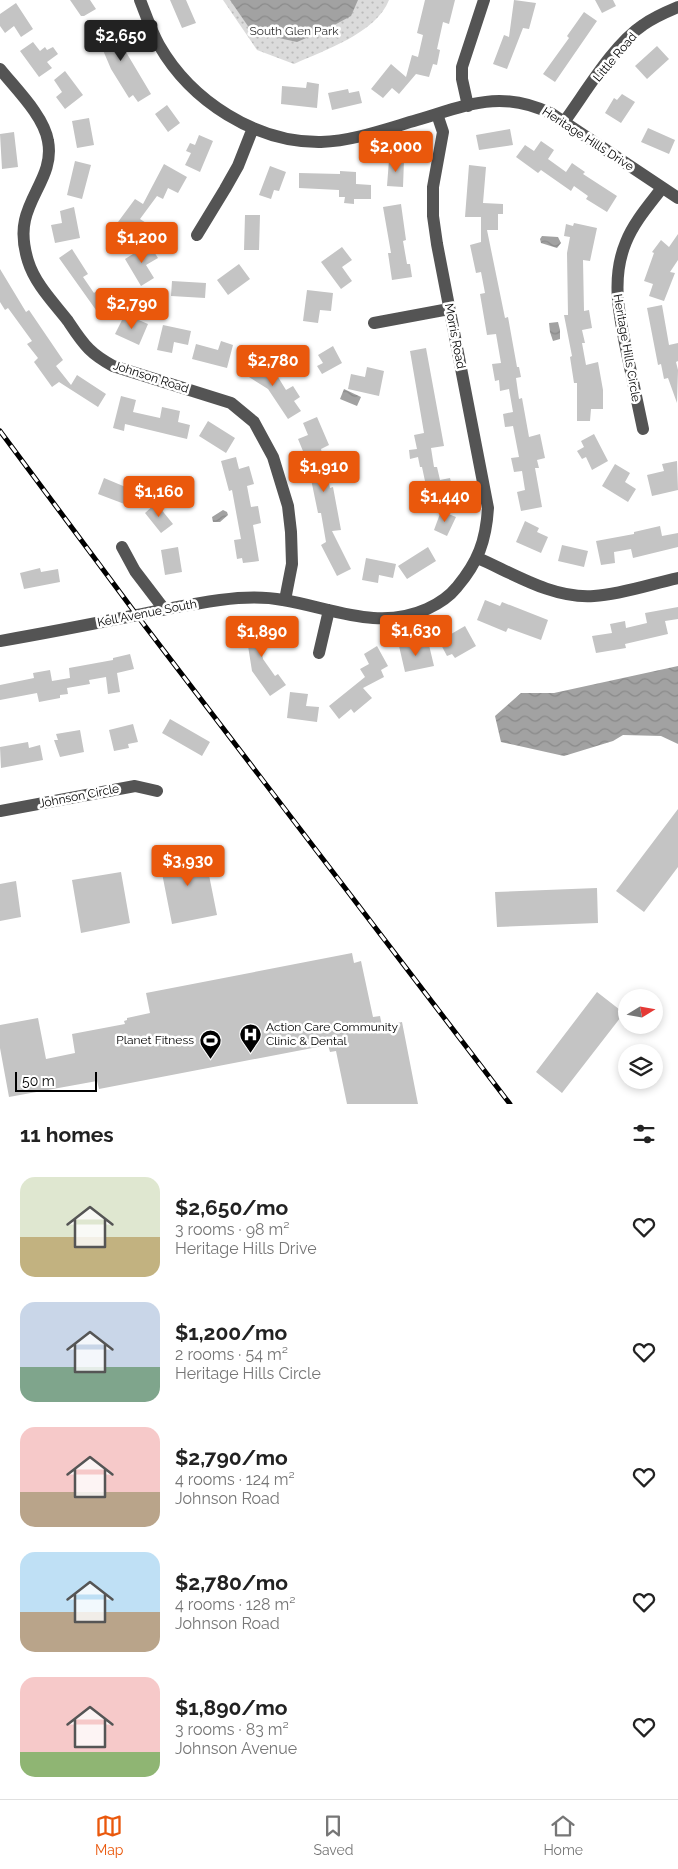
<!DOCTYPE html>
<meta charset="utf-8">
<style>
:root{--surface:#fff;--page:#f2f2f2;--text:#222;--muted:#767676;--line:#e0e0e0;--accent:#ea580c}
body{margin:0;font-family:Raleway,sans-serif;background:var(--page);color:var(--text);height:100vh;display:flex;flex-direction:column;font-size:19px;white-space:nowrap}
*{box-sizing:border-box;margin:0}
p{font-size:16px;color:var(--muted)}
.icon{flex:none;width:28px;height:28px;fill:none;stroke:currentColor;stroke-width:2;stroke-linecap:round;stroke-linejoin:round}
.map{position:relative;height:1104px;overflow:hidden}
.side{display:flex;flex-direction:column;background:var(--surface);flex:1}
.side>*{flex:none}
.needle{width:32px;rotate:79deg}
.fabs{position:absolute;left:618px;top:989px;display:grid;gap:10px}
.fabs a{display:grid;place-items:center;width:45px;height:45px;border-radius:50%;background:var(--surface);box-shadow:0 2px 8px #0003;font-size:25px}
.scale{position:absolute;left:15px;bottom:12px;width:82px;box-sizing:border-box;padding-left:5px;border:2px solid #000;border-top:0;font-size:14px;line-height:18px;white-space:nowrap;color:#000;-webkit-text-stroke:4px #fff;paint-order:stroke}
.price{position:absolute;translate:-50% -42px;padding:0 11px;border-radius:5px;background:var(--accent);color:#fff;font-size:16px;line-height:32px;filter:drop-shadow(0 1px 2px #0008)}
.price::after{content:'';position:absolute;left:50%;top:30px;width:15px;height:11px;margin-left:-8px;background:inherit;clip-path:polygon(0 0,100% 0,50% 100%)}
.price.active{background:#222;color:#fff}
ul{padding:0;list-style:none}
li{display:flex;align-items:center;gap:15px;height:125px;padding:0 20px}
li span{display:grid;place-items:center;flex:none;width:140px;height:100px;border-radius:15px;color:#555}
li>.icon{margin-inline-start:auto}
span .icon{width:60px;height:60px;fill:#fffc;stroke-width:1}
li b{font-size:21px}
h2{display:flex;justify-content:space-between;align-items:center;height:60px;padding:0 20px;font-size:21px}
.tab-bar{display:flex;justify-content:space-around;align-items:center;height:70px;border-top:1px solid var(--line);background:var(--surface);font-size:14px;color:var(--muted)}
.tab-bar a{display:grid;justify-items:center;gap:2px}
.tab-bar .active{color:var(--accent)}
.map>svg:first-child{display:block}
.park{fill:url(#park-dots)}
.water{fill:url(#water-waves)}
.building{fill:#c4c4c4}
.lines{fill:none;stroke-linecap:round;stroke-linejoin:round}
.minor{stroke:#545454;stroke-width:12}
.rail-casing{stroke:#000;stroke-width:5}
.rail{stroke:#fff;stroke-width:3;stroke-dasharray:9;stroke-linecap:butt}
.labels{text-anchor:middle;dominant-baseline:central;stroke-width:5;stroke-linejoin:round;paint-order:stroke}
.park-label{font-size:12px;fill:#323232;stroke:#fff}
.street-label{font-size:12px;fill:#000;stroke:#fff}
.poi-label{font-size:12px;fill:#000;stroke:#fff;text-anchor:start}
</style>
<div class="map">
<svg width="678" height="1104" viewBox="0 0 678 1104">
<defs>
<pattern id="park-dots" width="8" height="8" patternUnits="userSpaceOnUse" patternTransform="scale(1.25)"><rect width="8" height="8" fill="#dbdbdb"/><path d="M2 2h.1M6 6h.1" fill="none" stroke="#bababa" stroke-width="1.8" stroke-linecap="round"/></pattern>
<pattern id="water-waves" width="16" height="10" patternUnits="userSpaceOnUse" patternTransform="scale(1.25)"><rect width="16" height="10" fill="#a2a2a2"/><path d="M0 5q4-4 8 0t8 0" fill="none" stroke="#8a8a8a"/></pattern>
</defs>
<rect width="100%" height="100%" fill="#fff"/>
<!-- park -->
<path class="park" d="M223 0H389C376 33 325 50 294 64L257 50Z"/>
<!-- water -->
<path class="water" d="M230 0H358L351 16 327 29 297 42 252 32Z
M542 236 558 237 561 243 557 248 541 243 540 239Z
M558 322 560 330V339L553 341 550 332 549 323Z
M344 389 361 397 357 406 340 399Z
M223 510 227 512 228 515 220 522H213L212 517Z
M678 666V744L661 736 623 735 613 741 564 756 501 742 495 716 521 693H554Z"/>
<!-- building -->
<path class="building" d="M70 0H90L96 9 84 16H81Z
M170 0H186L196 23 182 28Z
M425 0H455L449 24 443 22 437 49 440 50 437 65 433 64 429 77 416 74 399 94 392 88 383 98 371 89 391 64 406 77 412 55 418 57 423 35 417 33Z
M514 0 536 3 529 29 523 28 507 69 493 64 504 35 509 37Z
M595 0H613L616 6 602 13Z
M16 3 33 29 21 37 14 26 5 33 0 26V14Z
M584 12 597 21 555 82 543 74 569 38 567 36Z
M110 22 115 32 119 31 126 46 123 47 151 94 138 102 133 95 129 98 111 69 94 29Z
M33 42 40 51 45 47 47 50 53 47 58 54 47 62 52 68 39 77 20 51Z
M657 46 669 59 647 79 635 66Z
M65 71 83 95 65 109 56 97 62 92 54 80Z
M307 82 319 84 317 108 281 104 282 86 306 88Z
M348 89 349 93 359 91 362 103 332 110 328 93Z
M622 94 635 102 621 123 605 113 614 98 617 100Z
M167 105 180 123 168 132 155 114Z
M89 118 94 145 77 148 72 121Z
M648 128 675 140 669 154 641 142Z
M510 129 513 145 479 150 476 135Z
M14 132 18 167 2 169 0 134Z
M199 135 213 141 200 172 185 165 191 153 186 151 190 143 195 145Z
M541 141 554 150 548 159 566 172 572 163 585 172 583 174 617 196 607 212 586 199 588 196 574 186 571 191 541 170 538 173 516 157 525 145 534 151Z
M389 160H404L403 187 387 186Z
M75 161 91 165 82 199 67 195Z
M164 164 187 177 178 193 168 188 163 199 157 196 140 219 154 228 142 244 125 232 128 228 118 222 135 199 143 204Z
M469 165 486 167 483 203 503 204V214H498V230H487L505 318 508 317 517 367H519L521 377 516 378 519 399 522 398 529 437 540 434 545 458 537 460 539 468H535L542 507 521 511 517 492 525 490 522 471 514 472 511 458 519 457 513 426 505 427 503 414 513 412 509 389 500 391 499 380 495 381 492 364 501 363 496 334 487 335 480 294 485 293 481 272 476 273 470 245 481 242V217H465Z
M270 166 286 172 279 191 274 190 271 199 259 195Z
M340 171 356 172V184L371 185V199H354V204L344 203 345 197H339V190L299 188V173L340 174Z
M401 204 406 240 403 241 407 264H410L412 277 392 280 388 253H391L383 207Z
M74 207 80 238 55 243 51 225 62 223 60 211Z
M245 215H260L259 250H244Z
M574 223 597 228 590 261 583 260 584 311 589 310 592 328 582 330 585 343H582L586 365 598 362 603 390V409H591L590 421H577V383H574L570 357 572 356 564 315H568L567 253 570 237 564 236 566 224 573 226Z
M678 234V260L670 272 675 273 664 301 649 296 653 284 644 281 654 253 652 252 661 240 669 247Z
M149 244 158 258 146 265 154 278 141 286 125 259Z
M342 247 352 260 342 267 352 281 341 289 321 262Z
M72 249 88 274 83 277 94 293 98 290 106 302 96 310 59 258Z
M239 264 250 279 228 295 217 280Z
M0 269 26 312 29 310 63 360 56 366 71 385 77 375 106 394 98 407 59 382 52 387 34 362 38 358 27 344 32 341 8 308 5 310 0 302Z
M172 281 206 283 205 298 171 296Z
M307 290 333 293 331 311 320 310 318 323 303 321Z
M662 305 669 345 678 343V361L676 362 678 370 677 403 668 378 664 379 661 364 658 365 647 308Z
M123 318 133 322 134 318 148 324 139 345 115 334Z
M163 325 191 331 188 345 174 342 172 353 157 350Z
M221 341 233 345 227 368 192 359 196 344 218 350Z
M333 346 342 363 322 374 317 366 323 363 318 355Z
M426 348 444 446 431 448 434 467H437L440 480 450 478 454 495 429 500 422 467H420L418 457 410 459 409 450 417 449 414 435 424 433 410 351Z
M246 357 278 377 286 390 293 386 300 397 294 401 301 411 288 419 268 389 238 370Z
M367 367 384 371 379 396 348 389 351 374 365 377Z
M121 396 136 400 133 412 160 418 162 407 180 411 178 422 190 425 187 439 125 424 124 431 113 428Z
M317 417 329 445 321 449 330 488 333 487 341 530 332 531 351 569 337 576 321 545 326 542 321 513H318L306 455 305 456 298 439 308 435 303 423Z
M208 421 235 438 226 453 199 436Z
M594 434 608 461 592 470 586 457 582 459 577 451 584 447 581 441Z
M236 457 239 469 249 466 254 484 247 486 251 507 258 506 261 523 253 525 259 561 243 563 242 558 237 559 234 540 241 539 232 490 229 491 221 461Z
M677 461 678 490 652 496 647 475 664 471 662 464Z
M615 464 630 473 625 482 636 489 628 502 602 486Z
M104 478 140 493 135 508 98 494Z
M156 503 173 524 161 533 145 513Z
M441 511 456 517 447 536 434 530Z
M525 521 539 528 537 532 548 537 541 553 516 542Z
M660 526 662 536 678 533V547L633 558 631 549 614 552 615 563 601 565 596 541 634 534V532Z
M562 545 588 551 584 567 558 561Z
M178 547 182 572 165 575 161 550Z
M428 547 436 561 407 579 398 566Z
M366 558 396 564 393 578 379 575 378 583 362 580Z
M40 568 41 572 58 569 60 582 24 589 20 573Z
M485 600 500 606 502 602 548 620 541 640 508 628 506 632 477 620Z
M678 607V619L665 621 668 634 625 644 626 648 596 653 592 636 612 633 610 624 625 621 626 628 647 623 645 613Z
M270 623 273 639 260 641 263 659 275 676 278 674 286 685 270 696 252 671 245 627Z
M465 626 476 646 455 658 452 654 447 656 439 641Z
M412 644V648L429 645 434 666 405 672 399 646Z
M377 646 388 666 381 670 384 677 363 688 372 698 354 713 351 709 339 719 329 706 365 677 360 669 369 664 364 654Z
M130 654 134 669 117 673 120 692 108 694 106 677 89 680 90 684 67 688 68 694 60 695V698L39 702 37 693 0 700V685L34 678 33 673 50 670 52 681 70 678 69 668 113 660V658Z
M290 692 308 694 306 706 319 707 317 722 287 718Z
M170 719 210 742 202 756 162 733Z
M133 724 138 742 128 744 129 748 114 751 109 730Z
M80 730 84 752 60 757 54 740H58L56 734Z
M28 742 29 748 40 745 43 760 1 768 0 747Z
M678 809V867L644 912 616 891Z
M204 850 217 915 172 924 159 858Z
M121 872 130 923 81 933 72 880Z
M16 881 21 917 0 921V884Z
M597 888 598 923 497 927 495 892Z
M352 953 354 963 361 961 373 1017 380 1016 382 1026 402 1022 418 1104H347L336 1051 330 1052 328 1045 99 1089 97 1081 9 1097 0 1048V1025L38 1018 46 1059 75 1053 72 1034 125 1024 124 1021 127 1020V1018L150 1013 146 993Z
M597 992 624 1013 562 1093 536 1072Z"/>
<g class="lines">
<!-- minor -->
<path class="minor" d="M140 0C146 15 151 31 159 45 191 101 256 143 321 142 353 141 386 129 417 120 468 105 501 89 552 114L678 198
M0 69C16 89 44 116 48 141 54 172 31 192 25 220 22 233 24 248 28 261 35 284 54 303 68 321 74 330 81 341 89 349 96 356 104 361 113 366L231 403 254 422 273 457 288 506 291 532 292 564 285 600
M468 106 462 79V67L484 0
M564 122C586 92 613 45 643 25 654 17 666 12 678 7
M197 235 225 189 238 166 253 128
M374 323 449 309
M643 429C638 406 633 382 628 358 620 319 610 280 626 242 634 222 649 205 662 188
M122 547 135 571 164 609
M478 558C514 574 553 599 594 596 623 594 651 584 678 578
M0 641C46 633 92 624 137 615 171 608 204 601 238 598 253 597 268 597 283 600 332 608 378 631 427 609 438 604 449 597 457 587 478 562 486 541 488 508L437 244 433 216V187L443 132 437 114
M319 653 329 610
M0 811 135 786 157 791"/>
<defs>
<path id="rail" d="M0 431 145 626 510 1104"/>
</defs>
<!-- rail casing -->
<use href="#rail" class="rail-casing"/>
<!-- rail -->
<use href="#rail" class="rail"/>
</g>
<!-- icons -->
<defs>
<symbol id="hospital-pin" viewBox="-11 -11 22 30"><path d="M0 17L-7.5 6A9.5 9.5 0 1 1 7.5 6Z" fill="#000" stroke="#fff"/><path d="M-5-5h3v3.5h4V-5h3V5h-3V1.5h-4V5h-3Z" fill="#fff"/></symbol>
<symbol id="stadium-pin" viewBox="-11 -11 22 30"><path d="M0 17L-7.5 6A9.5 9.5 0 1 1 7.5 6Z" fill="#000" stroke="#fff"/><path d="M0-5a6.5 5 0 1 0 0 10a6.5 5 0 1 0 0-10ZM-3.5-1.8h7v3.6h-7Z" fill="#fff"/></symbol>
</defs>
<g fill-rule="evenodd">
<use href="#hospital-pin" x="238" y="1022" width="25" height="34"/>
<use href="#stadium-pin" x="198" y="1028" width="25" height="34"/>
</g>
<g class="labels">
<!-- park labels -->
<g class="park-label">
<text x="294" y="31">South Glen Park</text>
</g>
<!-- street labels -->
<g class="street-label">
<text transform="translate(615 57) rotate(-50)">Little Road</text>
<text transform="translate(588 139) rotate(33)">Heritage Hills Drive</text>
<text transform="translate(455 336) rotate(79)">Morris Road</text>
<text transform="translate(627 348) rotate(80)">Heritage Hills Circle</text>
<text transform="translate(151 377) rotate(18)">Johnson Road</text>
<text transform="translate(147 613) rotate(-11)">Kell Avenue South</text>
<text transform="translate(79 796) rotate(-11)">Johnson Circle</text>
</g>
<!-- poi labels -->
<g class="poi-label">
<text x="266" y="1027">Action Care Community<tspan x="266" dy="14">Clinic &amp; Dental</tspan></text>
<text x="194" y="1040" text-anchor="end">Planet Fitness</text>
</g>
</g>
</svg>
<div class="fabs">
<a><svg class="needle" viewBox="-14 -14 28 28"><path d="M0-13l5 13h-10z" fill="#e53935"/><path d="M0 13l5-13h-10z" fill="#767676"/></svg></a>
<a><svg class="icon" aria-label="layers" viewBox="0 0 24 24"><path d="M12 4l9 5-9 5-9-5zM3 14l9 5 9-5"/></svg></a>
</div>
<div class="scale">50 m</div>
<b class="price active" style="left:121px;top:62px">$2,650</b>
<b class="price" style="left:396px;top:173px">$2,000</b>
<b class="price" style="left:142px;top:264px">$1,200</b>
<b class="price" style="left:132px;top:330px">$2,790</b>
<b class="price" style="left:273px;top:387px">$2,780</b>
<b class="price" style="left:324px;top:493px">$1,910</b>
<b class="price" style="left:159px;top:518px">$1,160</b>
<b class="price" style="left:445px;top:523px">$1,440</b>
<b class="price" style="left:416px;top:657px">$1,630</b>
<b class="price" style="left:262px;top:658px">$1,890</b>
<b class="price" style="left:188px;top:887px">$3,930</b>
</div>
<section class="side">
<h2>11 homes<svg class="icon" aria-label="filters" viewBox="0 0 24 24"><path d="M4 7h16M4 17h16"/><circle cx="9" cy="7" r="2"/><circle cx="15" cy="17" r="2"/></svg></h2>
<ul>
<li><span style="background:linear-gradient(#dfe7d0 60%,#c2b280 0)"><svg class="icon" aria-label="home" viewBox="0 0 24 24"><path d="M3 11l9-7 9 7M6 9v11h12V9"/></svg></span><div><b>$2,650/mo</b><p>3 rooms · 98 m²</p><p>Heritage Hills Drive</p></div><svg class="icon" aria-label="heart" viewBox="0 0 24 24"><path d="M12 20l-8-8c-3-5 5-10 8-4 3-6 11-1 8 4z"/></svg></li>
<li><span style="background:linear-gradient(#c9d6e8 65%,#7fa58c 0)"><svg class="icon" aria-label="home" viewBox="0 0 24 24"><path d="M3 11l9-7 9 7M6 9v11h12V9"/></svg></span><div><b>$1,200/mo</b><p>2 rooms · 54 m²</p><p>Heritage Hills Circle</p></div><svg class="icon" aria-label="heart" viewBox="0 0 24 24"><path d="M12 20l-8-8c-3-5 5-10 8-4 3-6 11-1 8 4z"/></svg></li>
<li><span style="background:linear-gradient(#f6c9c9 65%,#b9a48a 0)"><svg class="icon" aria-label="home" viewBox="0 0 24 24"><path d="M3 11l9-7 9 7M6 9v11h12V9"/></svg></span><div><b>$2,790/mo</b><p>4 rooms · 124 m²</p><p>Johnson Road</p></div><svg class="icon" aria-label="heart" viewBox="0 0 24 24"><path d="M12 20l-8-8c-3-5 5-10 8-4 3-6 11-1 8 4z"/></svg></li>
<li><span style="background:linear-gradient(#bfe0f5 60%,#b9a48a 0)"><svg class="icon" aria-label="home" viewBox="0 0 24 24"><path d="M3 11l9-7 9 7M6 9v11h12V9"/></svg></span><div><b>$2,780/mo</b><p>4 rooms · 128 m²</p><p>Johnson Road</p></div><svg class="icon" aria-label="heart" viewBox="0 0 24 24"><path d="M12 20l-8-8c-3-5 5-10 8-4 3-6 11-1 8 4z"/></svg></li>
<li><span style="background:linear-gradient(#f6c9c9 75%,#8fb573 0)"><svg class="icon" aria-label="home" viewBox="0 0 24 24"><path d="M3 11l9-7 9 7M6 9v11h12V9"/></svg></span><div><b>$1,890/mo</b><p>3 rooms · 83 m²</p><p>Johnson Avenue</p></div><svg class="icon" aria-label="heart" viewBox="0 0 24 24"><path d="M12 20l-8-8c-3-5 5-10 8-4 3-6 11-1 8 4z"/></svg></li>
</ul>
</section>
<nav class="tab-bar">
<a class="active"><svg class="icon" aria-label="map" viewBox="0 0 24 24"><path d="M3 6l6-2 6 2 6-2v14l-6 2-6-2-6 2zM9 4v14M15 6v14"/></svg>Map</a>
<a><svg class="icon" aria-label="saved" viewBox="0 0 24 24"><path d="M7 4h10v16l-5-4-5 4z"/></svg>Saved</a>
<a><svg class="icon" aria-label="home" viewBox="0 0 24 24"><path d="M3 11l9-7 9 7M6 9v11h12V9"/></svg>Home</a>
</nav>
